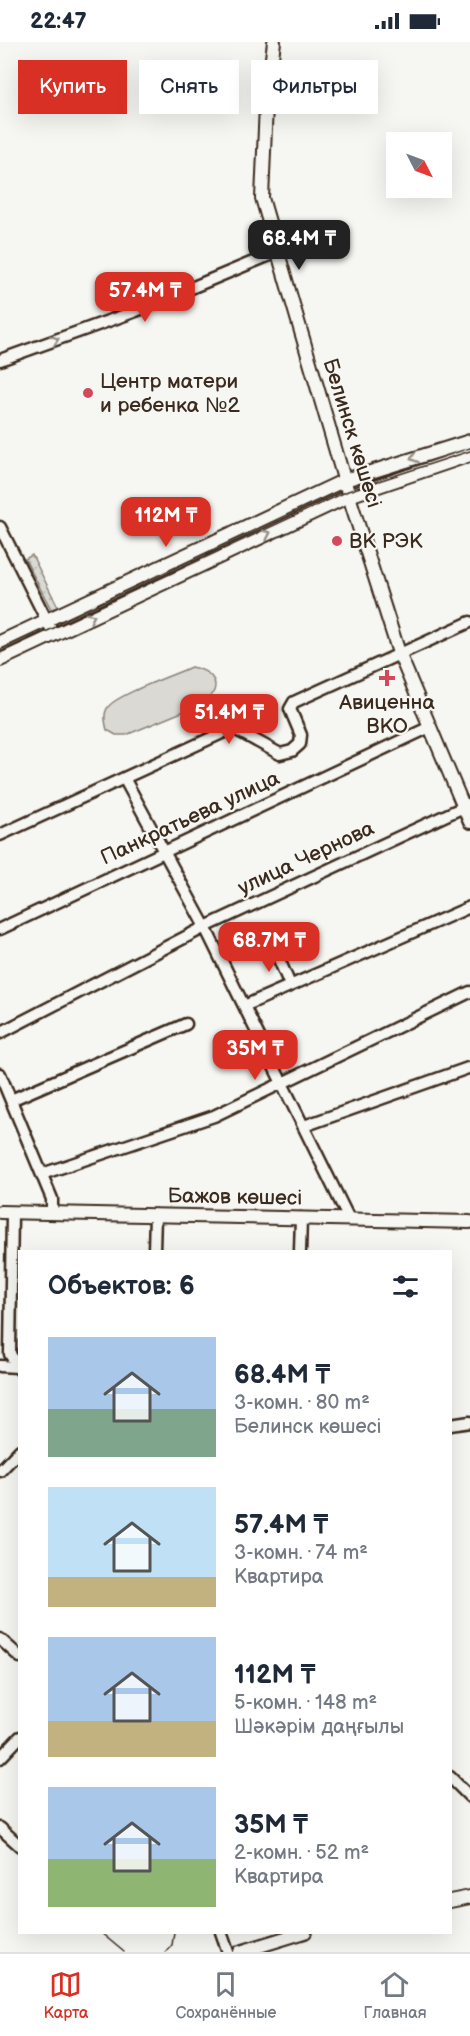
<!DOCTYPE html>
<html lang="ru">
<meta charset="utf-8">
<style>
:root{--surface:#fff;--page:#f2f2f3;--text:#1f2937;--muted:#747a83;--line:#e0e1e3;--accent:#d93025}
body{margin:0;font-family:"Balsamiq Sans",sans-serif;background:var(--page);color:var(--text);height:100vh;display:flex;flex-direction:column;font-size:22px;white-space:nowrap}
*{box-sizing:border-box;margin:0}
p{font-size:20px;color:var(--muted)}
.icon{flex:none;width:33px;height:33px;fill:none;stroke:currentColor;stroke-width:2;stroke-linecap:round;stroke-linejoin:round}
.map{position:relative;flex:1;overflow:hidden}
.sheet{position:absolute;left:18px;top:1208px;width:434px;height:684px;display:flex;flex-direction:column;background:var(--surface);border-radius:0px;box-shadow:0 6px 24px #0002}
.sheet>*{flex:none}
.banner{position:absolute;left:18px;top:18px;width:435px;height:54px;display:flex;gap:12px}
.needle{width:39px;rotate:132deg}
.buttons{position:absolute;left:386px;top:90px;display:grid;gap:12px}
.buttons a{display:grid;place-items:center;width:66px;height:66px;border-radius:0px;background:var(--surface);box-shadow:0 6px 24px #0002;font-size:30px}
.price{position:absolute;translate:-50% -51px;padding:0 14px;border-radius:12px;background:var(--accent);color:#fff;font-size:20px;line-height:39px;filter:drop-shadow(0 2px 3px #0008)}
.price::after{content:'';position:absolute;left:50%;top:36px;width:18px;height:14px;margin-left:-9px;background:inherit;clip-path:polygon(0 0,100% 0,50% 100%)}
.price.on{background:#222;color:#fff}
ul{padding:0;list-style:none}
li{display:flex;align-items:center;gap:18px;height:150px;padding:0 30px}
li span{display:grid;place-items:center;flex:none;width:168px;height:120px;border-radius:0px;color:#555}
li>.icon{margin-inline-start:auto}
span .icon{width:72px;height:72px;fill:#fffc;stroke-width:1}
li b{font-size:26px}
h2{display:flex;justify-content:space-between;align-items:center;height:72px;padding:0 30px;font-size:26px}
.chip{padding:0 21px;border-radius:0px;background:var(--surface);box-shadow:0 6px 24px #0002;font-size:21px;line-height:54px}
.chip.on{background:var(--accent);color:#fff}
.status{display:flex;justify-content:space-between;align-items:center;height:42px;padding:0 30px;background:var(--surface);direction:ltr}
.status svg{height:16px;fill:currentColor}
.tab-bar{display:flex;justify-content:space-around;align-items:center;height:84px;border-top:2px solid var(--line);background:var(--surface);font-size:16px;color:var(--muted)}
.tab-bar a{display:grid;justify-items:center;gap:3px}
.tab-bar .on{color:var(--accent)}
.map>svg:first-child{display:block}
.grass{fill:url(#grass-dots);stroke:#8a8278;stroke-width:1.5}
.pitch{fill:#dad9d3;stroke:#8a8278;stroke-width:1.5}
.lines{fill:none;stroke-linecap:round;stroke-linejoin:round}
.minor-casing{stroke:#3b2a1e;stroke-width:15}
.major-casing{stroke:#3b2a1e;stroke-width:16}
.minor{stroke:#f6f6f2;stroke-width:10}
.major{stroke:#f6f6f2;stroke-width:12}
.tram{stroke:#3b2a1e;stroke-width:1.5}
.oneway{stroke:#989088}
.poi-dot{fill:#d1495b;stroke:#f6f6f2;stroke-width:2}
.labels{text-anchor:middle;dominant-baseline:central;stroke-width:4.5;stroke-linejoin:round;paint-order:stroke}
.poi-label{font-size:21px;fill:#3b2a1e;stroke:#f6f6f2;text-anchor:start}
.street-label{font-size:21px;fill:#3b2a1e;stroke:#f6f6f2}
</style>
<div class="status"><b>22:47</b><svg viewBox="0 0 49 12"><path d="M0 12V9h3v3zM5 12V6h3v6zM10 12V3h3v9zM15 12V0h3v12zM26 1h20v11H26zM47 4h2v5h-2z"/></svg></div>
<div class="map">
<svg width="470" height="1910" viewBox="0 0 470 1910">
<defs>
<pattern id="grass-dots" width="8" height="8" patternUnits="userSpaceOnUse" patternTransform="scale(1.5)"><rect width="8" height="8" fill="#dad9d3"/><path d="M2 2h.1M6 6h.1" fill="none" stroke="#bcbab5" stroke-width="1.8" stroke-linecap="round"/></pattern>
</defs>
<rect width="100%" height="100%" fill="#f6f6f2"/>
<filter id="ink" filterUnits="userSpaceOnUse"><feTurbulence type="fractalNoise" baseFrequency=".0167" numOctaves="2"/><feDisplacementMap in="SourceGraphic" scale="12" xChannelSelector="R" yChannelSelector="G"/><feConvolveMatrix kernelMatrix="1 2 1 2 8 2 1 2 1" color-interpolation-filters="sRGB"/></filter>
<g filter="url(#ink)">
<!-- grass -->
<path class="grass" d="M32 513 58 565 51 567 25 517Z"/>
<!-- pitch -->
<path class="pitch" d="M191 625C213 629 225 644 204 661L126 693H116L107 688C105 680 103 672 108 665 118 652 174 633 191 625Z"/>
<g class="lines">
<defs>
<path id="minor" d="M0 318 136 269 277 210
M0 485 54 593
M124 736 205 885 349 1177
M0 793 233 686 280 712 292 709 300 702 301 693 290 667 294 660 470 580
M0 887 430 685
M275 908 290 943
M244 964 470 865
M0 991 205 885 470 762
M0 1032 52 1157V1170
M11 1058 186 982
M304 1084 468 1026
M42 1132 214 1074 470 950
M12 1171 10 1312 20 1328
M154 1209 155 1173
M300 1209 301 1176
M0 1324 17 1325
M450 1383 470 1380
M0 1429 20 1408
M0 1597 20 1615
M0 1716 20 1695
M450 1735 470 1755
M0 1786 20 1804
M221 1890 228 1910"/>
<path id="major" d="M274 0 266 63 262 156 349 454 399 611 470 780
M0 600 345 438 470 399
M0 618 349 454 470 413
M0 1170 470 1180
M450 1859 470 1855
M240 1910 305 1890"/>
</defs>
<!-- minor casing -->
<use href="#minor" class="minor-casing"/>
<!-- major casing -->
<use href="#major" class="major-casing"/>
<!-- minor -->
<use href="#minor" class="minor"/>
<!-- major -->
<use href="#major" class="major"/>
<!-- tram -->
<path class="tram" d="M0 611 348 449 470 409
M0 1794 20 1812
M100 1890 124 1910
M166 1910 172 1903 174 1890"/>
</g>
<!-- one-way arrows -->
<defs><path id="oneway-chevron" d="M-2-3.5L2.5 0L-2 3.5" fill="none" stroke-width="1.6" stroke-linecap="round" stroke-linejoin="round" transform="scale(1.5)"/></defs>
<g class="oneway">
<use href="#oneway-chevron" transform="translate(55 298) rotate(-20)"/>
<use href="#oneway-chevron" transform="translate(414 416) rotate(163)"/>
<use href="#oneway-chevron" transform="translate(267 492) rotate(-25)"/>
<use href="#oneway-chevron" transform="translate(91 575) rotate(-26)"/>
</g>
</g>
<!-- markers -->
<g class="poi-dot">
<circle cx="88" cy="351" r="6"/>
<circle cx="337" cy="499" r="6"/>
<path d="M384 627h6v6h6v6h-6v6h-6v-6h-6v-6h6z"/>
</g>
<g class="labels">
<!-- poi labels -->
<g class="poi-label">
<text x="100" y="339">Центр матери<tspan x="100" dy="24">и ребенка №2</tspan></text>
<text x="349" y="499">ВК РЭК</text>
<text x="387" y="660" text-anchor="middle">Авиценна<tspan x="387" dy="24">ВКО</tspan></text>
</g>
<!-- street labels -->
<g class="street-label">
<text transform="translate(352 391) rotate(73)">Белинск көшесі</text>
<text transform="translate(190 776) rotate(-25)">Панкратьева улица</text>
<text transform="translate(306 816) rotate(-25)">улица Чернова</text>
<text transform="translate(235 1155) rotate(1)">Бажов көшесі</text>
</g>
</g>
</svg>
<div class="buttons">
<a><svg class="needle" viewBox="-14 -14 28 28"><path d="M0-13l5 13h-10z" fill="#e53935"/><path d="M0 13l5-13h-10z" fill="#747a83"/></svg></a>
</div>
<b class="price on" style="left:299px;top:229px">68.4M ₸</b>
<b class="price" style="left:145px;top:281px">57.4M ₸</b>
<b class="price" style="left:166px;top:506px">112M ₸</b>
<b class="price" style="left:229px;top:703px">51.4M ₸</b>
<b class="price" style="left:269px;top:931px">68.7M ₸</b>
<b class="price" style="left:255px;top:1039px">35M ₸</b>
<div class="banner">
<a class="chip on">Купить</a>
<a class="chip">Снять</a>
<a class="chip">Фильтры</a>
</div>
<section class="sheet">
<h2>Объектов: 6<svg class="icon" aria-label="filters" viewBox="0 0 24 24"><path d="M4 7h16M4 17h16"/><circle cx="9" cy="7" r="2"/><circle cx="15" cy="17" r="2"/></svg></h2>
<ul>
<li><span style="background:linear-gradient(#a9c7e8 60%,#7fa58c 0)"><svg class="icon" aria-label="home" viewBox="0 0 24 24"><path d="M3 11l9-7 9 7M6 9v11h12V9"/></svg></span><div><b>68.4M ₸</b><p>3-комн. · 80 m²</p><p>Белинск көшесі</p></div></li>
<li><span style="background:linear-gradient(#bfe0f5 75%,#c2b280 0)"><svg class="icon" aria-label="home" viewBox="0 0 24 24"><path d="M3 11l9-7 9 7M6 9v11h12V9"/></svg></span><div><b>57.4M ₸</b><p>3-комн. · 74 m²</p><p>Квартира</p></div></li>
<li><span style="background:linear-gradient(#a9c7e8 70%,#c2b280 0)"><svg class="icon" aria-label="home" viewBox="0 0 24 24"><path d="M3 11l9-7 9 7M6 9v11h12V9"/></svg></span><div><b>112M ₸</b><p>5-комн. · 148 m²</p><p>Шәкәрім даңғылы</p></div></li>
<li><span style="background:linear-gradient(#a9c7e8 60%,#8fb573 0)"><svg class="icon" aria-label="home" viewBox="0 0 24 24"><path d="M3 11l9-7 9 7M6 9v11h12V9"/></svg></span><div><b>35M ₸</b><p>2-комн. · 52 m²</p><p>Квартира</p></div></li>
</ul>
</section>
</div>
<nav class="tab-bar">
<a class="on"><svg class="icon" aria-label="map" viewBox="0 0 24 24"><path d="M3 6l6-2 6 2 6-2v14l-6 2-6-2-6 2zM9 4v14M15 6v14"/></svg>Карта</a>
<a><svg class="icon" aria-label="saved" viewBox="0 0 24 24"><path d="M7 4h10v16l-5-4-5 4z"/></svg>Сохранённые</a>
<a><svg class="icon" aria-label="home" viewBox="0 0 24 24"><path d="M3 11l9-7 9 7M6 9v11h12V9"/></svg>Главная</a>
</nav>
